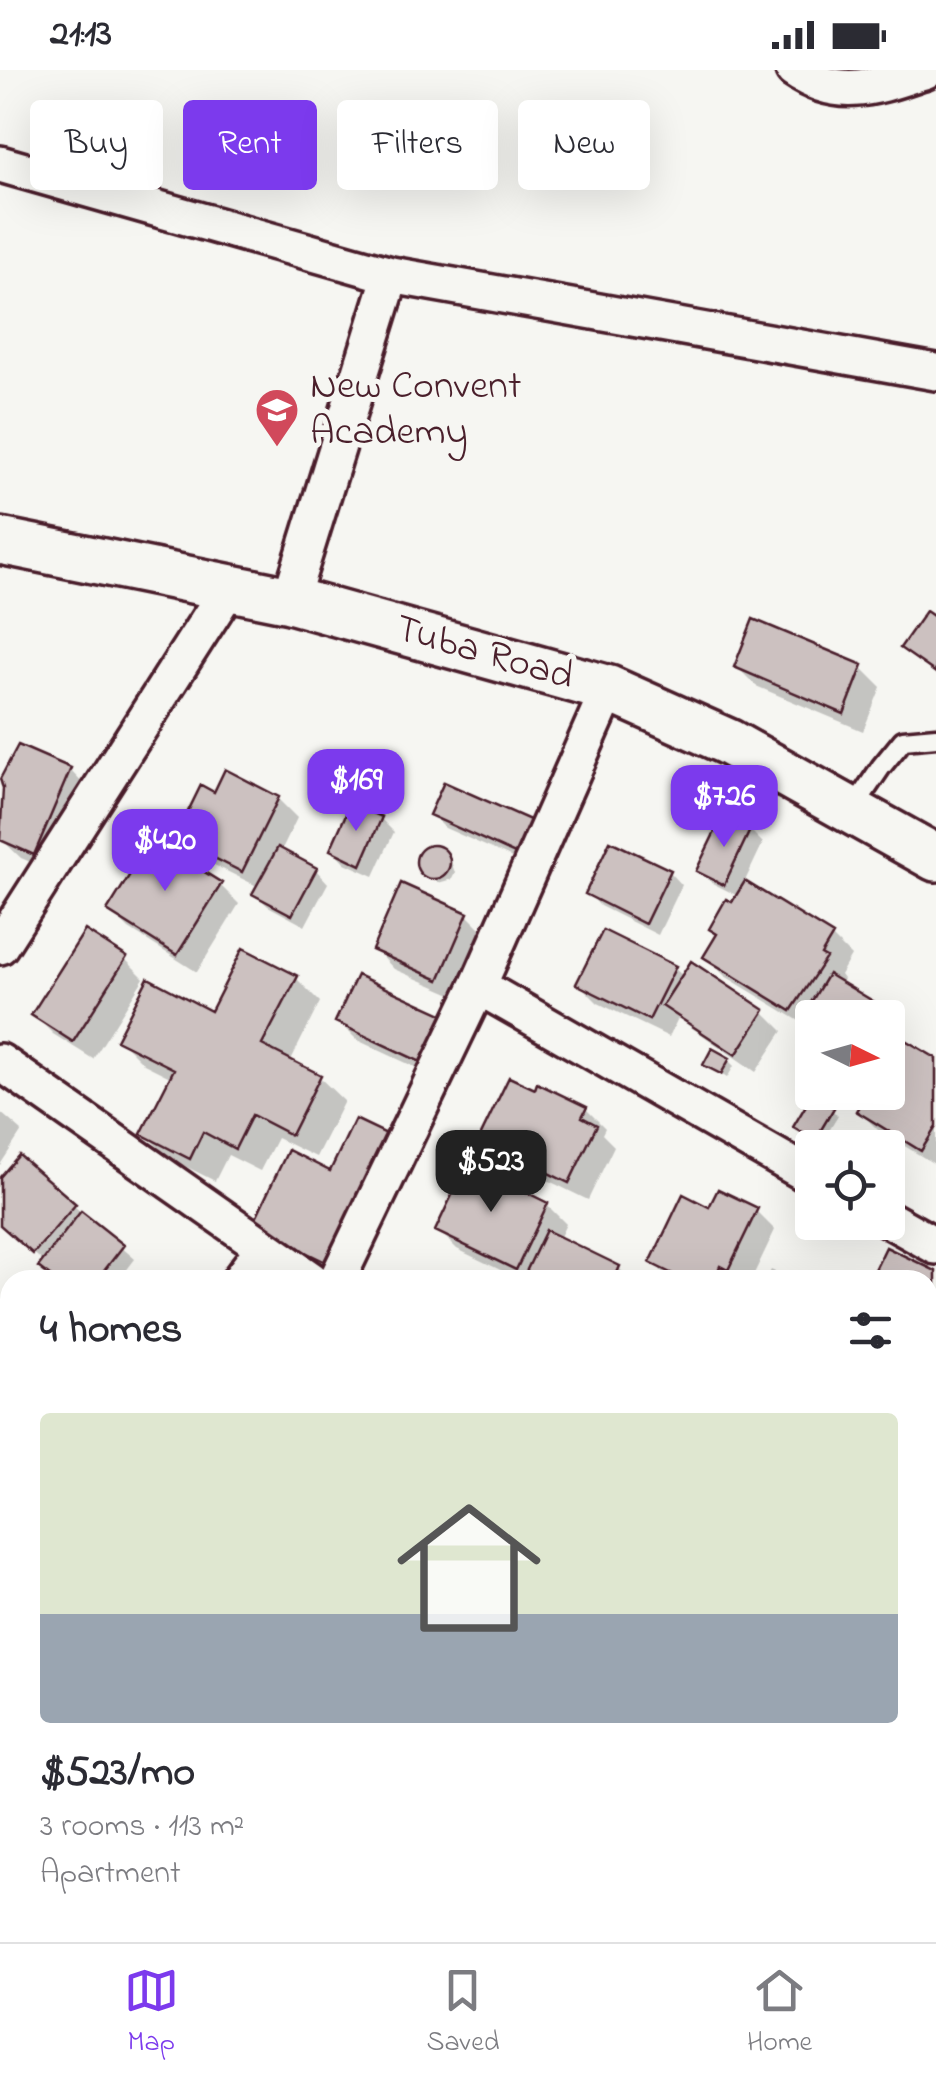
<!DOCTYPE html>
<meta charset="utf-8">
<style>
:root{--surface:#fff;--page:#f2f2f3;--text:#2b2b33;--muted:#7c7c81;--line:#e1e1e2;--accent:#7c3aed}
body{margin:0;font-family:"Indie Flower",sans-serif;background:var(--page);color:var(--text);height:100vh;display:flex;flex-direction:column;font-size:38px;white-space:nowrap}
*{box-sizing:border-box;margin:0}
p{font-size:32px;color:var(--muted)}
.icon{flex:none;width:55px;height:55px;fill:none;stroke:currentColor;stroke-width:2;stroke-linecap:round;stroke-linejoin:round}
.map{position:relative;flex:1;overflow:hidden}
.side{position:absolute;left:0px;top:1200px;width:938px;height:672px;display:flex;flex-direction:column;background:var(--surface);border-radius:30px 30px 0 0;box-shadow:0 10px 40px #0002}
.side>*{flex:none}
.guide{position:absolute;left:30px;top:30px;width:878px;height:90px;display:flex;gap:20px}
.needle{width:65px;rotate:95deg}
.buttons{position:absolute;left:795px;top:930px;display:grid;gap:20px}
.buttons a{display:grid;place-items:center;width:110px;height:110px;border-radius:10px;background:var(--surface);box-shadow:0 10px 40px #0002;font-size:50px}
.price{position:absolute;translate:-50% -85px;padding:0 22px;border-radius:20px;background:var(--accent);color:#fff;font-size:32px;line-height:65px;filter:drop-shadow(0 2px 5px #0008)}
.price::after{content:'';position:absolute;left:50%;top:60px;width:30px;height:22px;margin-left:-15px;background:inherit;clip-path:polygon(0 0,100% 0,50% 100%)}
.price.current{background:#222;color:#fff}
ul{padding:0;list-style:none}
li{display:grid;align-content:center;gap:20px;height:530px;padding:0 40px}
li span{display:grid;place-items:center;height:310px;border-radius:10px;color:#555}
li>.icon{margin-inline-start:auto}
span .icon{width:180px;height:180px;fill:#fffc;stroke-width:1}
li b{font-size:42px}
h2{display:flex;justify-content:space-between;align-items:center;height:120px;padding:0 40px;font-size:42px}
.tag{padding:0 35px;border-radius:10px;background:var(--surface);box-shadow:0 10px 40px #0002;font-size:35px;line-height:90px}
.tag.current{background:var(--accent);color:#fff}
.status{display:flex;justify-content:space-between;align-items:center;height:70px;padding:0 50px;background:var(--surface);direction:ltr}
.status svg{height:28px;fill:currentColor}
.tab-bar{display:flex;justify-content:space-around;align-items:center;height:140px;border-top:2px solid var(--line);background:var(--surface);font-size:28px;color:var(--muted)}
.tab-bar a{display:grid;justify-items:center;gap:5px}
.tab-bar .current{color:var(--accent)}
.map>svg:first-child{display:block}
.shadow{fill:#0003}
.building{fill:#ccc1c0;stroke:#4a1f2b;stroke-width:2.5}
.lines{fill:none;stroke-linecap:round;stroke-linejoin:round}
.service-casing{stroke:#4a1f2b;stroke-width:25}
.minor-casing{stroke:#4a1f2b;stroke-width:42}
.tertiary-casing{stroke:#4a1f2b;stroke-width:52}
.service{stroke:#f6f6f2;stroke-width:18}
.minor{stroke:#f6f6f2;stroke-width:35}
.tertiary{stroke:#f6f6f2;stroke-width:45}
.labels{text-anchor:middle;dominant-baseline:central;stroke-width:10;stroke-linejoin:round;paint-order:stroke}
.poi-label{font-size:40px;fill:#4a1f2b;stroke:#f6f6f2;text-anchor:start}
.street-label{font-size:40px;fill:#4a1f2b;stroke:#f6f6f2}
</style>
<div class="status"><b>21:13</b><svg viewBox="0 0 49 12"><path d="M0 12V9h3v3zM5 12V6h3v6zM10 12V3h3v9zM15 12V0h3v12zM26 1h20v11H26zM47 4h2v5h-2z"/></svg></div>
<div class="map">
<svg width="936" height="1872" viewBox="0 0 936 1872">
<rect width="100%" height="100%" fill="#f6f6f2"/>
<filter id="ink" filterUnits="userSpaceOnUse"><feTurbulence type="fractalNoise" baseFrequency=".01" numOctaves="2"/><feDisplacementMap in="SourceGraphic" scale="20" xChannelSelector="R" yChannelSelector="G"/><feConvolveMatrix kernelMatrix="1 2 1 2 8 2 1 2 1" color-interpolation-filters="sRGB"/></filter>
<g filter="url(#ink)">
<!-- shadow -->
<path class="shadow" d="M755 552 862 598 881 617 863 661 756 616 737 597Z
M19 678 70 700 89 720 53 802 21 788 0 768V731L5 720 0 715Z
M445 715 537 799 445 758 432 745Z
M202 718 215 725 278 729 297 748 281 781 316 800 328 813 305 856 268 836 255 824 259 817 206 791 200 802 220 815 239 834 197 902 129 859 110 840 176 772Z
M725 748 750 760 763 773 744 813 832 867 851 886 840 905 843 909 840 914 879 938 892 951 888 958V948L819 946 812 948 811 958 725 906 706 887 719 866 712 859 738 826 712 813 699 801Z
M381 749 394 762 374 806 345 793 333 780Z
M430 778H437L450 788 455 803 452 809 438 813 420 796V789Z
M670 802 682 815 658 865 600 836 588 823Z
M467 845 486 864 459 927 394 899 375 879Z
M125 889 144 908 93 989 53 964 34 945Z
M692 895 764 942 783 961 756 1002 678 948 669 967 598 933 579 914 674 898 684 907Z
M296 908 320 932 290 992 319 1007 344 1031 316 1087 277 1068 260 1101 228 1085 215 1111 169 1088 144 1063 172 1008 144 994 119 969 212 944Z
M443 948V1010L357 970 338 951Z
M901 970 936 991V1095L878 1060 859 1041 888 1022V993Z
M728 990 734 996 727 1008 706 994Z
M586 1039 605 1058 602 1064 614 1076 588 1130 502 1088 482 1069Z
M832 1040 838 1046 821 1074 802 1062Z
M0 1042 22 1061 0 1095Z
M289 1083 348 1210 274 1174Z
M494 1097 513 1116 547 1135 566 1154 559 1169 619 1198 630 1210H521L457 1179 438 1160Z
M0 1111 74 1136 135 1189 119 1210H54L41 1197 45 1193 0 1154Z
M710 1140 756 1141 775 1160 751 1210H670L653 1192Z
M771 1200 792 1210H766Z
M936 1204V1268L928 1264V1210H873Z
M928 1395 936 1399V1451L928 1446Z
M928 1734 936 1741V1762L928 1774Z
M445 1862H559L552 1872H457Z
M565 1862H594L587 1872H558Z
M101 1864 115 1872H96Z"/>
<!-- building -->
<path class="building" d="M926 541 936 548V603L900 578Z
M753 549 863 595 844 644 734 597Z
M18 675 71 698 34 785 0 770 3 718 0 709Z
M225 699 279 727 242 802 175 768 201 715 214 722Z
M444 712 539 754 524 788 429 745Z
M351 733 382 747 361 795 330 780Z
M723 745 751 758 724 815 696 801Z
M159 758 186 775 179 786 222 813 177 885 107 841Z
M610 771 671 800 645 854 585 824Z
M416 792a17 17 0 1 1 34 0a17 17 0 1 1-34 0Z
M278 777 317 798 292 845 252 824Z
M745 811 833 865 821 885 826 888 791 941 703 887 717 864 709 859 726 829 732 832Z
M401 813 468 843 439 910 372 880Z
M85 860 127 887 73 972 31 945Z
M603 860 676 896 649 950 576 914Z
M243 878 298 906 262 975 321 1005 291 1065 252 1045 235 1079 203 1062 190 1089 141 1064 174 999 116 970 148 908 211 941Z
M691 891 765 940 736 985 662 936Z
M828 904 881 936 874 948H822L807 939Z
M357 905 445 945 423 993 335 952Z
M900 967 936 988V1057L921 1081 856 1041 867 1022H888V988Z
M712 978 730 988 721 1004 703 995Z
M509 1007 535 1019 537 1013 587 1037 582 1047 597 1055 569 1113 479 1069Z
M812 1025 834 1038 815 1070 793 1057Z
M355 1049 391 1066 330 1194 252 1156 288 1080 330 1101Z
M472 1083 496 1095 491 1105 548 1133 516 1200 435 1161Z
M19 1085 76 1134 33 1184 0 1155V1107Z
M718 1119 758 1138 728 1200 720 1196 714 1210H685L650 1193 683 1124 709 1137Z
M81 1141 124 1175 97 1210H55L38 1197Z
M546 1160 620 1196 614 1210H522Z
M886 1177 936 1201V1260L928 1256V1210H870Z
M0 1264 10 1272V1370L0 1362Z
M936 1322V1368L928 1364V1340Z
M936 1464V1516L928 1512V1481Z
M928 1837 936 1844V1872H860L867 1862H928Z
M311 1862H354L360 1867 364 1862H370L384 1872H305Z
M466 1862H562L555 1872H475L464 1865Z"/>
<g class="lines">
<defs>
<path id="service" d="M852 740 881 697 903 670 936 667"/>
<path id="minor" d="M794 0C840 32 877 16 926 0
M0 94 391 205 936 302
M290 530 391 205
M0 876 228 519
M478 916 812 1107
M0 992 311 1210
M888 1149 936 1176
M240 1210 263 1179
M337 1210 478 916 609 619
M0 1537 10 1522
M928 1645 936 1651
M0 1740 10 1748
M171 1862 184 1872
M653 1872 660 1862"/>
<path id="tertiary" d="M0 471 290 530 609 619 728 672 936 788"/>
</defs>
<!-- service casing -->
<use href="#service" class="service-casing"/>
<!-- minor casing -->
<use href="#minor" class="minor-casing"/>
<!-- tertiary casing -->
<use href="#tertiary" class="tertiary-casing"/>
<!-- service -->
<use href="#service" class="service"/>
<!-- minor -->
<use href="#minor" class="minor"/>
<!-- tertiary -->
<use href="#tertiary" class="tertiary"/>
</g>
</g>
<!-- icons -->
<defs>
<symbol id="school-pin" viewBox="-11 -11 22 30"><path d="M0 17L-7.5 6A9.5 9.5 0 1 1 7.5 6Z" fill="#d1495b" stroke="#f6f6f2"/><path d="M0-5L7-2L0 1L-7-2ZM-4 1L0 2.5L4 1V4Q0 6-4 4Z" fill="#fff"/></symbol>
</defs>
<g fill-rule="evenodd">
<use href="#school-pin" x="252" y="315" width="50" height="68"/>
</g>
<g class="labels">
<!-- poi labels -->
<g class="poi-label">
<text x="310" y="317">New Convent<tspan x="310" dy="46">Academy</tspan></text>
</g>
<!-- street labels -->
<g class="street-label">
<text transform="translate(484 584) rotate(16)">Tuba Road</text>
</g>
</g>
</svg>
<div class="buttons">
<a><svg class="needle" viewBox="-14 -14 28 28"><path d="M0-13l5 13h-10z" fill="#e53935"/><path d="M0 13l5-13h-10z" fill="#7c7c81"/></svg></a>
<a><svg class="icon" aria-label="locate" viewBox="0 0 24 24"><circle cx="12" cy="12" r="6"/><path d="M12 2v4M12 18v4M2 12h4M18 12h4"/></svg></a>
</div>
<b class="price" style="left:356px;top:764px">$169</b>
<b class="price" style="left:724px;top:780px">$726</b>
<b class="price" style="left:165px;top:824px">$420</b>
<b class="price current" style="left:491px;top:1145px">$523</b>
<div class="guide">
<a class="tag">Buy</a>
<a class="tag current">Rent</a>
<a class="tag">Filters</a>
<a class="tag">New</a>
</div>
<section class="side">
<h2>4 homes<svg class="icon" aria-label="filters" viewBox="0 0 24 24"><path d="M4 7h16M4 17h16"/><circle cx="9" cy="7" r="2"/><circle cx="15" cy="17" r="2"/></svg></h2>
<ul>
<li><span style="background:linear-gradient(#dfe7d0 65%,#9aa5b1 0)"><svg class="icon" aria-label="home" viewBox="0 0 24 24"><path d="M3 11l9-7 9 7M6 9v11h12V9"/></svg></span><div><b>$523/mo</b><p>3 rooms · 113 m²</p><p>Apartment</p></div></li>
</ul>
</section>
</div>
<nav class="tab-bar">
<a class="current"><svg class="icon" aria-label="map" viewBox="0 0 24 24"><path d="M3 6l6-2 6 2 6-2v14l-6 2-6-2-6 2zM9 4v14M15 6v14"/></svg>Map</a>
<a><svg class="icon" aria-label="saved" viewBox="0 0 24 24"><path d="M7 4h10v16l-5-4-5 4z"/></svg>Saved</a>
<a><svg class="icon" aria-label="home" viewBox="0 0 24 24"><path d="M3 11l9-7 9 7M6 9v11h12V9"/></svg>Home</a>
</nav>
